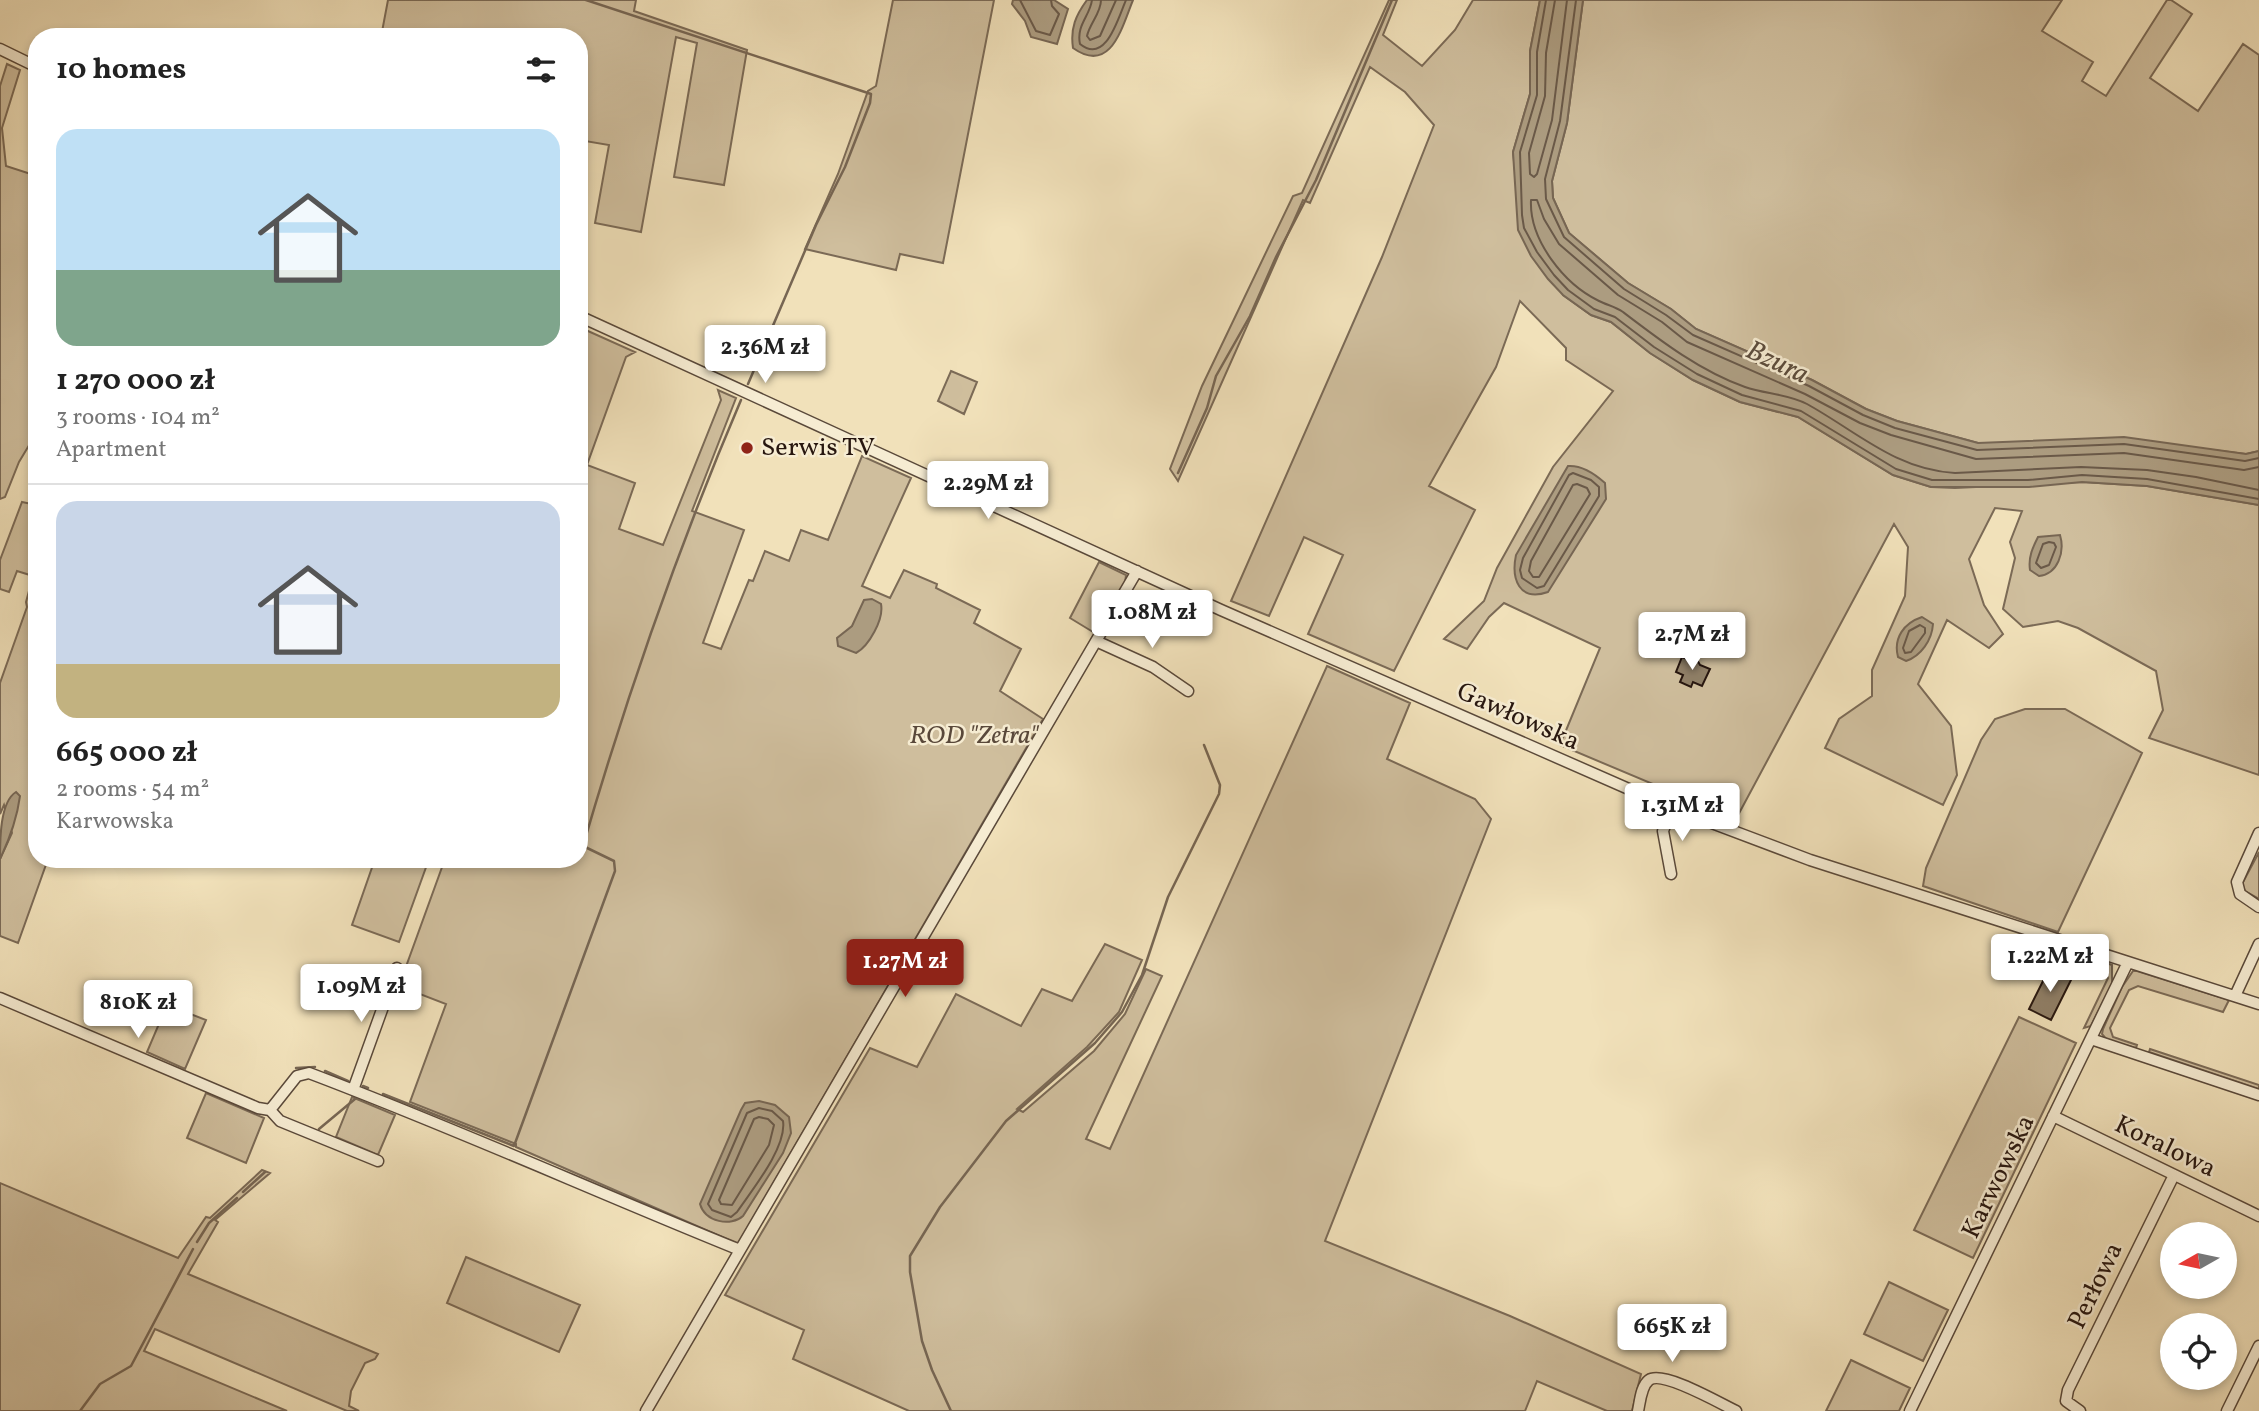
<!DOCTYPE html>
<meta charset="utf-8">
<style>
:root{--surface:#fff;--page:#f6f6f6;--text:#222;--muted:#767676;--line:#e0e0e0;--accent:#8f2418}
body{margin:0;font-family:Vollkorn,serif;background:var(--page);color:var(--text);height:100vh;display:flex;flex-direction:column;font-size:26px;white-space:nowrap}
*{box-sizing:border-box;margin:0}
p{font-size:23px;color:var(--muted)}
.icon{flex:none;width:38px;height:38px;fill:none;stroke:currentColor;stroke-width:2;stroke-linecap:round;stroke-linejoin:round}
.map{position:relative;flex:1;overflow:hidden}
.details{position:absolute;left:28px;top:28px;width:560px;height:840px;display:flex;flex-direction:column;background:var(--surface);border-radius:28px;box-shadow:0 4px 10px #0003}
.details>*{flex:none}
.needle{width:46px;rotate:261deg}
.buttons{position:absolute;left:2160px;top:1222px;display:grid;gap:14px}
.buttons a{display:grid;place-items:center;width:77px;height:77px;border-radius:50%;background:var(--surface);box-shadow:0 4px 10px #0003;font-size:35px}
.price{position:absolute;translate:-50% -60px;padding:0 16px;border-radius:7px;background:#fff;color:#222;font-size:23px;line-height:46px;filter:drop-shadow(0 2px 4px #0008)}
.price::after{content:'';position:absolute;left:50%;top:42px;width:21px;height:16px;margin-left:-10px;background:inherit;clip-path:polygon(0 0,100% 0,50% 100%)}
.price.active{background:var(--accent);color:#fff}
ul{padding:0;list-style:none}
li{display:grid;align-content:center;gap:14px;height:371px;padding:0 28px}
li+li{border-top:2px solid var(--line)}
li span{display:grid;place-items:center;height:217px;border-radius:21px;color:#555}
li>.icon{margin-inline-start:auto}
span .icon{width:126px;height:126px;fill:#fffc;stroke-width:1}
li b{font-size:30px}
h2{display:flex;justify-content:space-between;align-items:center;height:84px;padding:0 28px;font-size:30px}
.map>svg:first-child{display:block}
.green{fill:#cfbe9d;stroke:#7b6a56;stroke-width:2}
.water{fill:#ac9c80;stroke:#776653;stroke-width:2}
.lines{fill:none;stroke-linecap:round;stroke-linejoin:round}
.shore{stroke:#6a5948;stroke-width:2}
.stream{stroke:#776653;stroke-width:2.5}
.building{fill:#908068;stroke:#27160f;stroke-width:2}
.minor-casing{stroke:#5a493a;stroke-width:13}
.minor{stroke:#f6ecd2;stroke-width:10}
.poi-dot{fill:#8f2418;stroke:#f6ecd2;stroke-width:2.5}
.labels{text-anchor:middle;dominant-baseline:central;stroke-width:5;stroke-linejoin:round;paint-order:stroke}
.poi-label{font-size:26px;fill:#27160f;stroke:#f6ecd2;text-anchor:start}
.street-label{font-size:26px;fill:#27160f;stroke:#f6ecd2}
.park-label{font-size:26px;font-style:italic;fill:#59483a;stroke:#f6ecd2}
.water-label{font-size:28px;font-style:italic;fill:#5c4c3c;stroke:#f6ecd2}
</style>
<div class="map">
<svg width="2259" height="1411" viewBox="0 0 2259 1411">
<rect width="100%" height="100%" fill="#f1e1ba"/>
<filter id="stains"><feTurbulence type="fractalNoise" baseFrequency=".00286" numOctaves="4"/><feColorMatrix values="0 0 0 0 .2 0 0 0 0 .09 0 0 0 0 .02 0 0 0 .5 -.17"/></filter>
<radialGradient id="worn" r=".72"><stop offset=".6" stop-color="#630" stop-opacity="0"/><stop offset="1" stop-color="#630" stop-opacity=".3"/></radialGradient>
<!-- green -->
<path class="green" d="M388 0H636L634 11 747 50 724 185 674 177 697 43 676 37 641 232 595 223 609 145 579 140V37H381Z
M893 0H994L943 263 900 254 896 270 805 249 838 174 868 91 876 86Z
M1389 0H1397L1383 35 1422 66 1455 30 1473 0H1540L1530 51V94L1513 152 1515 170 1563 295 1591 315 1611 322 1650 353 1693 380 1740 402 1798 417 1893 475 1931 487 1955 488 2082 482 2147 486 2259 505V775L2149 738 2163 710 2156 671 2078 628 2058 621 2023 627 2003 609 2015 558 2010 542 2022 511 1995 508 1969 559 1984 605 2003 634 1989 648 1947 620 1918 684 1951 726 1957 775 1943 805 1825 748 1839 719 1872 696V670L1905 596 1908 547 1894 524 1736 819 1560 745 1600 648 1504 603 1489 617 1467 649 1444 639 1484 601 1497 568 1553 467 1613 391 1566 360V348L1520 301 1496 367 1429 486 1475 510 1394 671 1308 634 1343 555 1304 537 1269 616 1231 601 1382 257 1434 125 1405 92 1370 67 1310 203 1303 200 1178 481 1170 469 1202 386 1293 196 1302 193Z
M1583 0H2062L2042 31 2093 62 2082 81 2106 96 2167 0H2171L2192 14 2150 78 2198 111 2243 44 2259 55V451L2246 454 2188 447 1978 443 1897 421 1866 409 1812 380 1696 329 1671 309 1628 283 1569 233 1553 198 1552 181 1567 123Z
M7 64 20 70 2 128 6 166 37 176V432L19 462 5 497 0 499V86Z
M579 327 635 352 626 357 587 465 635 483 619 529 663 545 721 400 718 390 736 398 692 511 744 530 703 643 721 649 749 580 753 581 765 551 789 561 801 530 828 540 862 456 911 478 862 586 890 598 904 570 937 584 936 588 980 610 974 623 1021 649 1000 691 1043 719 738 1244 516 1147V1144L410 1102 446 1004 399 986 445 859H579Z
M951 371 977 382 964 414 938 401Z
M22 502 37 505V859H48L18 943 0 936V859L12 833 4 805 0 814V683L27 607 26 602 33 576 17 571 9 592 0 589V560Z
M1099 562 1126 575 1125 583 1093 632 1070 618Z
M1327 666 1410 703 1387 759 1475 799 1491 819 1325 1241 1510 1316 1641 1374 1632 1411H1607L1537 1381 1525 1411H909L793 1359 804 1330 725 1295 870 1048 917 1067 956 994 1021 1026 1042 989 1072 1001 1105 944 1142 960 1119 1012 1087 1047 1017 1109 1023 1112 1094 1051 1125 1014 1146 969 1162 976 1086 1139 1110 1149Z
M2025 709H2065L2142 753 2058 932 1923 886 1926 868 1981 740 1995 719Z
M2259 852V899L2245 891 2242 884Z
M375 859H429L399 942 352 925Z
M2062 948 2112 965V984L2091 1026 2084 1028 2108 978 2103 969 2061 955Z
M2133 971H2137L2229 1000 2223 1012 2138 986 2129 990 2110 1028 2113 1037 2137 1045 2136 1048 2107 1040 2102 1034 2103 1029 2122 987Z
M167 1005 206 1020 185 1069 147 1052Z
M2019 1017 2076 1043 1973 1258 1914 1230Z
M2150 1049 2259 1085V1089L2149 1052Z
M206 1093 264 1118 246 1163 187 1138Z
M352 1097 395 1115 378 1155 336 1137Z
M262 1170 270 1173 215 1220 218 1222 188 1274 378 1354 375 1359 365 1363 351 1391 349 1406 359 1411H347L155 1329 144 1351 287 1411H0V1183L178 1258 206 1217 210 1218Z
M466 1257 580 1305 559 1352 447 1303Z
M1889 1282 1948 1310 1923 1361 1864 1334Z
M1851 1360 1910 1388 1899 1411H1826Z"/>
<!-- water -->
<path class="water" d="M1013 0H1054L1068 9 1057 44 1031 37 1025 21 1012 4Z
M1087 0H1133C1122 27 1111 75 1073 48 1070 28 1076 15 1087 0Z
M1540 0H1583L1567 123 1552 181 1553 198 1569 233 1628 283 1671 309 1696 329 1812 380 1866 409 1897 421 1978 443 2124 437 2246 454 2259 451V505L2147 486 2082 482 2029 487H1931L1893 475 1798 417 1740 402 1693 380 1650 353 1611 322 1591 315 1563 295 1548 279 1531 256 1518 230 1513 152 1530 94V51Z
M1568 466C1582 465 1595 474 1605 483L1606 499 1548 592C1519 602 1511 579 1516 555Z
M2060 535C2065 552 2058 574 2039 576L2030 570C2028 557 2033 547 2038 537Z
M872 599 881 604C884 619 869 646 856 653L838 646 837 638 852 626 864 600Z
M1922 617 1933 624C1932 640 1921 656 1906 661L1898 657C1893 638 1904 623 1922 617Z
M16 792 20 796C17 819 10 838 0 859 0 839 0 802 16 792Z
M759 1101 775 1105 789 1117 791 1133 783 1153 743 1216C731 1227 705 1222 700 1204L741 1110 745 1103Z"/>
<g class="lines">
<!-- shore -->
<path class="shore" d="M1020 0 1036 31 1050 35 1059 14 1052 6 1051 0
M1092 0C1090 16 1076 25 1080 44 1106 65 1118 18 1126 0
M1101 0C1101 13 1090 23 1087 36L1090 40 1100 36 1116 0
M1546 0 1537 52V95L1520 152 1522 215 1524 228 1537 252 1554 275 1568 290 1594 309 1615 317 1654 347 1697 374 1742 395 1801 411 1896 469 1932 480H2028L2082 475 2147 479 2259 499
M1555 0 1546 53 1545 96 1529 153 1530 174 1534 177 1537 174 1552 120 1567 0
M1576 0 1560 121 1545 179 1546 199 1564 237 1624 289 1666 315 1693 335 1809 386 1863 415 1895 428 1977 450 2124 444 2245 461 2259 458
M2259 467 2244 470 2124 453 1976 459 1891 435 1860 423 1805 394 1687 342 1662 322 1618 295 1559 244 1544 219 1537 200H1531C1529 240 1564 284 1599 301 1607 305 1616 307 1623 312 1661 341 1700 371 1745 387 1765 394 1789 394 1807 404 1856 431 1896 470 1955 473L2081 467 2147 470 2196 477 2259 490
M1573 473 1591 480 1599 487V496L1544 586 1537 588 1522 578 1520 570 1523 558 1569 475Z
M1577 484 1587 488 1590 494 1539 577H1533L1529 571 1531 561 1573 485Z
M2049 542 2054 543 2056 547 2049 565 2041 568 2036 563 2043 544Z
M1920 625 1925 628V633L1911 652 1905 653 1903 648 1909 631Z
M759 1108 772 1111 783 1121C787 1147 752 1190 737 1212L731 1217 712 1210 708 1204 747 1113Z
M759 1117 768 1119 774 1125 769 1145 732 1205 721 1204 719 1200 754 1119Z"/>
<!-- stream -->
<path class="stream" d="M586 0 871 94 870 103 845 167 816 225 748 384
M1178 473 1207 408 1216 376 1250 316 1276 257 1316 180 1392 0
M296 1068 315 1067
M325 1071 348 1081
M363 1086 368 1088
M383 1094 514 1146 615 871 614 861 583 846C627 695 679 545 741 400
M319 1129 355 1099
M243 1192 265 1172
M197 1242 209 1223 237 1198
M80 1411 100 1384 131 1366 193 1249
M951 1411 932 1370 922 1341 910 1272V1256L940 1207 1006 1121 1095 1043 1122 1012 1142 975 1168 897 1219 794 1220 785 1204 745"/>
</g>
<!-- building -->
<path class="building" d="M1682 657 1689 660 1696 658 1700 665 1710 669 1702 686 1693 682 1691 687 1680 682 1683 675 1676 672Z
M2050 967 2072 978 2051 1020 2029 1009Z"/>
<g class="lines">
<defs>
<path id="minor" d="M0 49 37 67
M579 316 1221 610 1672 808 1810 860 2259 1004
M1096 641 1153 667 1188 691
M2259 833 2237 882 2240 894 2259 907
M1671 874 1663 831 1672 808
M2235 996 2259 944
M0 998 258 1108 270 1110
M2091 1039 2259 1095
M353 1090 397 968
M2053 1116 2259 1216
M378 1161 280 1121 270 1110 297 1076 309 1073C455 1128 596 1192 740 1250
M646 1411 1137 571
M1638 1411C1640 1402 1641 1386 1649 1380 1663 1370 1721 1404 1736 1411
M1910 1411 2128 962
M2080 1411 2066 1401 2068 1390 2174 1175
M2227 1411 2259 1346"/>
</defs>
<!-- minor casing -->
<use href="#minor" class="minor-casing"/>
<!-- minor -->
<use href="#minor" class="minor"/>
</g>
<!-- markers -->
<circle class="poi-dot" cx="747" cy="448" r="7"/>
<g class="labels">
<!-- poi labels -->
<g class="poi-label">
<text x="761" y="448">Serwis TV</text>
</g>
<!-- street labels -->
<g class="street-label">
<text transform="translate(1518 717) rotate(24)">Gawłowska</text>
<text transform="translate(2165 1147) rotate(26)">Koralowa</text>
<text transform="translate(1999 1177) rotate(-64)">Karwowska</text>
<text transform="translate(2096 1286) rotate(-64)">Perłowa</text>
</g>
<!-- park labels -->
<g class="park-label">
<text x="974" y="736">ROD "Zetra"</text>
</g>
<!-- water labels -->
<g class="water-label">
<text transform="translate(1777 363) rotate(25)">Bzura</text>
</g>
</g>
<rect width="100%" height="100%" filter="url(#stains)"/>
<rect width="100%" height="100%" fill="url(#worn)"/>
</svg>
<div class="buttons">
<a><svg class="needle" viewBox="-14 -14 28 28"><path d="M0-13l5 13h-10z" fill="#e53935"/><path d="M0 13l5-13h-10z" fill="#767676"/></svg></a>
<a><svg class="icon" aria-label="locate" viewBox="0 0 24 24"><circle cx="12" cy="12" r="6"/><path d="M12 2v4M12 18v4M2 12h4M18 12h4"/></svg></a>
</div>
<b class="price" style="left:765px;top:385px">2.36M zł</b>
<b class="price" style="left:988px;top:521px">2.29M zł</b>
<b class="price" style="left:1152px;top:650px">1.08M zł</b>
<b class="price" style="left:1692px;top:672px">2.7M zł</b>
<b class="price" style="left:1682px;top:843px">1.31M zł</b>
<b class="price" style="left:2050px;top:994px">1.22M zł</b>
<b class="price active" style="left:905px;top:999px">1.27M zł</b>
<b class="price" style="left:361px;top:1024px">1.09M zł</b>
<b class="price" style="left:138px;top:1040px">810K zł</b>
<b class="price" style="left:1672px;top:1364px">665K zł</b>
<section class="details">
<h2>10 homes<svg class="icon" aria-label="filters" viewBox="0 0 24 24"><path d="M4 7h16M4 17h16"/><circle cx="9" cy="7" r="2"/><circle cx="15" cy="17" r="2"/></svg></h2>
<ul>
<li><span style="background:linear-gradient(#bfe0f5 65%,#7fa58c 0)"><svg class="icon" aria-label="home" viewBox="0 0 24 24"><path d="M3 11l9-7 9 7M6 9v11h12V9"/></svg></span><div><b>1 270 000 zł</b><p>3 rooms · 104 m²</p><p>Apartment</p></div></li>
<li><span style="background:linear-gradient(#c9d6e8 75%,#c2b280 0)"><svg class="icon" aria-label="home" viewBox="0 0 24 24"><path d="M3 11l9-7 9 7M6 9v11h12V9"/></svg></span><div><b>665 000 zł</b><p>2 rooms · 54 m²</p><p>Karwowska</p></div></li>
</ul>
</section>
</div>
